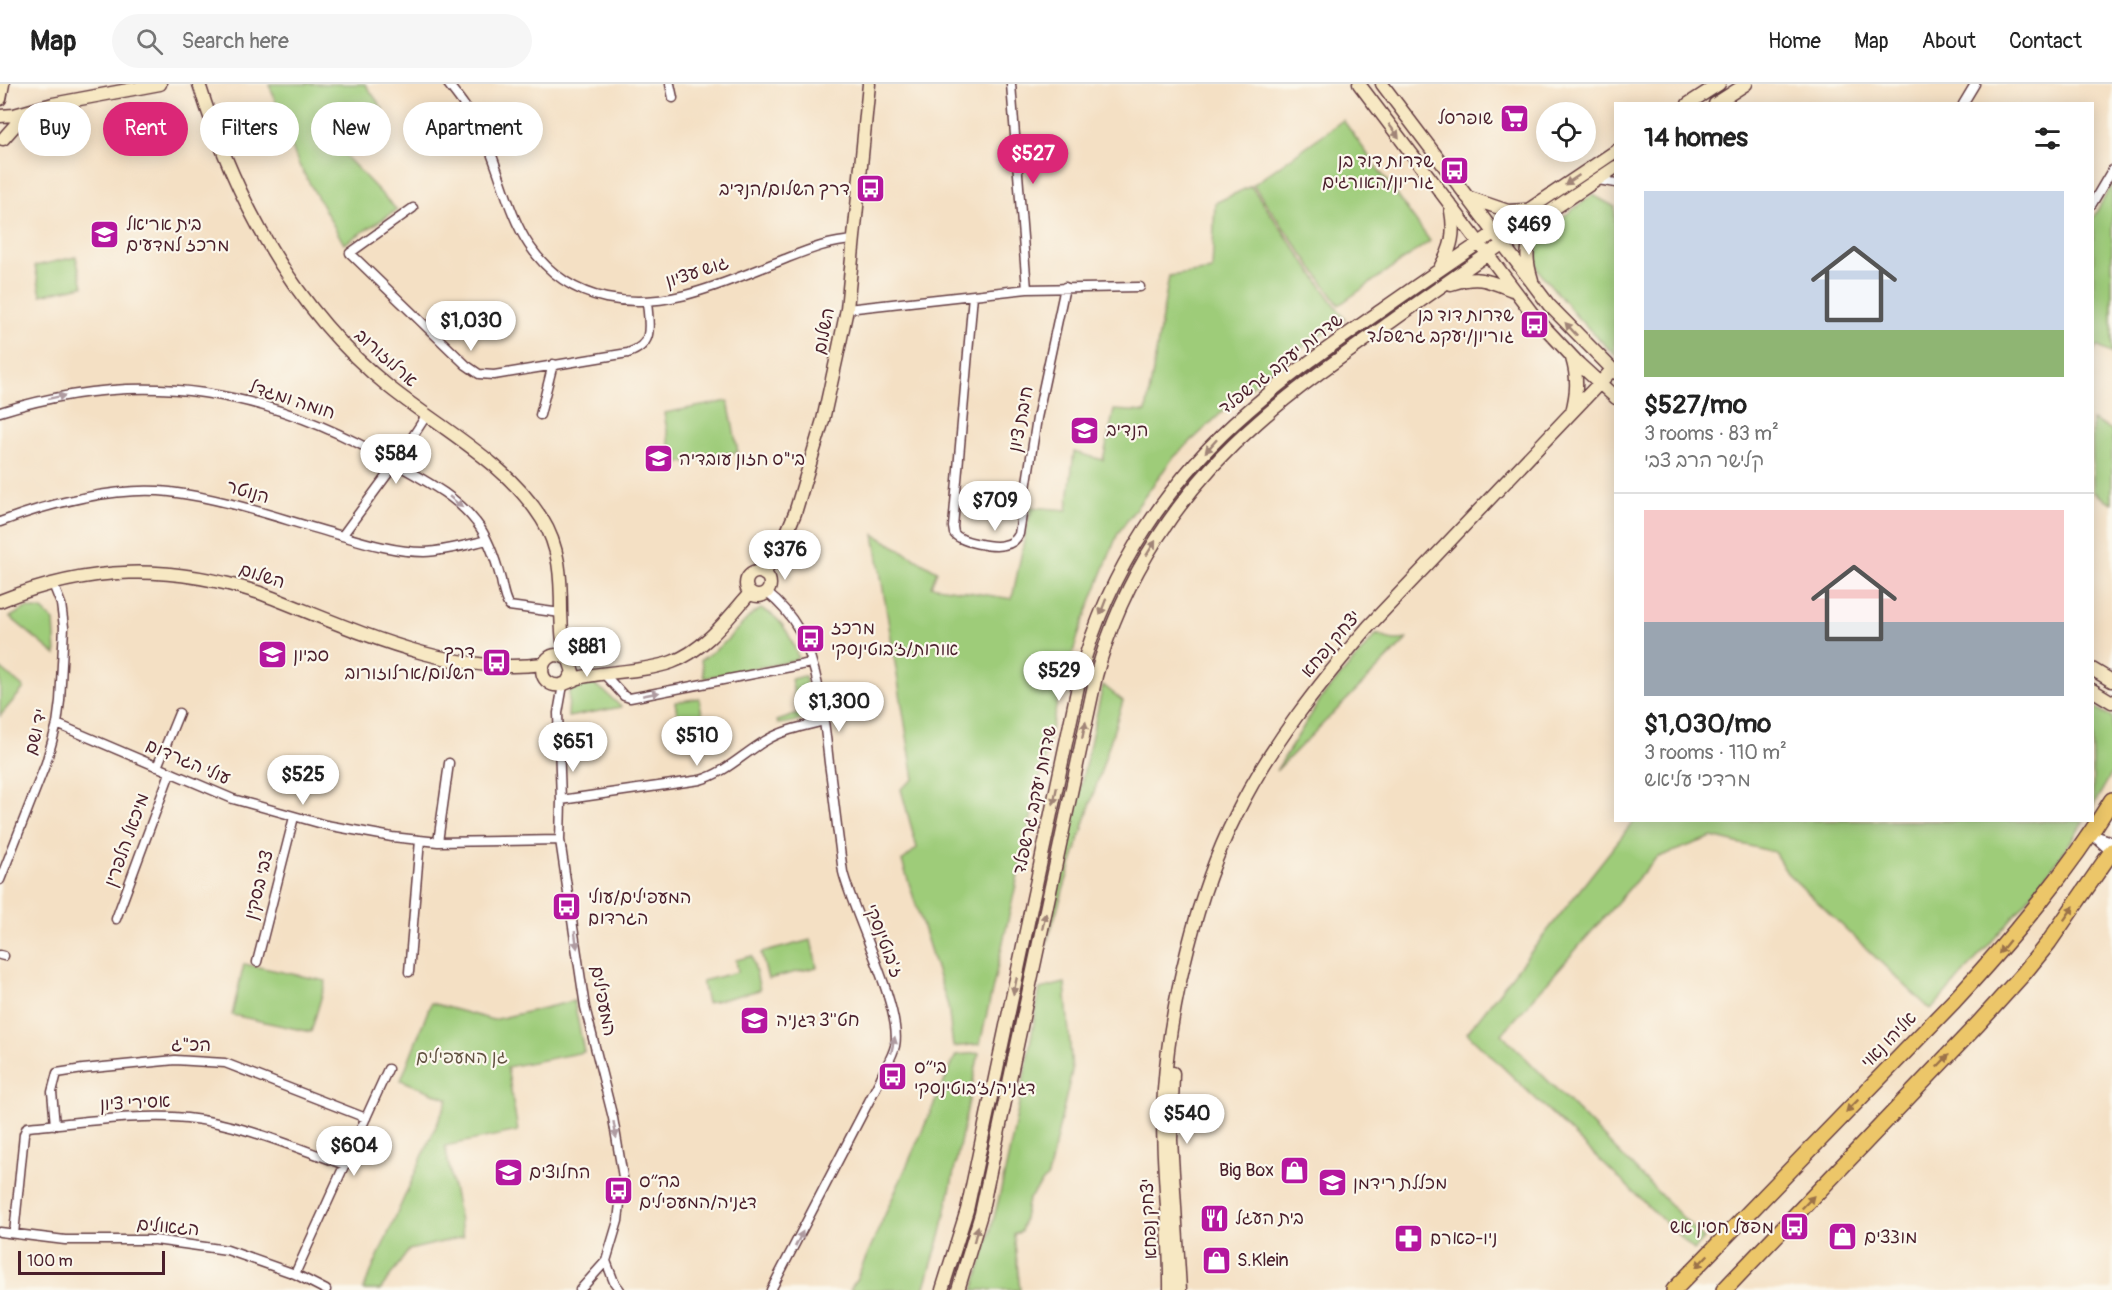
<!DOCTYPE html>
<meta charset="utf-8">
<style>
:root{--surface:#fff;--page:#f6f6f6;--text:#222;--muted:#767676;--line:#e0e0e0;--accent:#db2777}
body{margin:0;font-family:Pangolin,"Playpen Sans Hebrew",sans-serif;background:var(--page);color:var(--text);height:100vh;display:flex;flex-direction:column;font-size:22px;white-space:nowrap}
*{box-sizing:border-box;margin:0}
p{font-size:20px;color:var(--muted)}
.icon{flex:none;width:33px;height:33px;fill:none;stroke:currentColor;stroke-width:2;stroke-linecap:round;stroke-linejoin:round}
.map{position:relative;flex:1;overflow:hidden}
.drawer{position:absolute;left:1614px;top:18px;width:480px;height:720px;display:flex;flex-direction:column;background:var(--surface);border-radius:0px;box-shadow:0 3px 15px #0003}
.drawer>*{flex:none}
.hud{position:absolute;left:18px;top:18px;width:570px;height:54px;display:flex;gap:12px}
.controls{position:absolute;left:1536px;top:18px;display:grid;gap:12px}
.controls a{display:grid;place-items:center;width:60px;height:60px;border-radius:50%;background:var(--surface);box-shadow:0 3px 15px #0003;font-size:30px}
.scale{position:absolute;left:18px;bottom:15px;width:147px;box-sizing:border-box;padding-left:6px;border:3px solid #4a1f2b;border-top:0;font-size:16px;line-height:21px;white-space:nowrap;color:#4a1f2b;-webkit-text-stroke:4px #fbf7ec;paint-order:stroke}
.price{position:absolute;translate:-50% -51px;padding:0 14px;border-radius:21px;background:#fff;color:#222;font-size:20px;line-height:39px;filter:drop-shadow(0 2px 3px #0008)}
.price::after{content:'';position:absolute;left:50%;top:36px;width:18px;height:14px;margin-left:-9px;background:inherit;clip-path:polygon(0 0,100% 0,50% 100%)}
.price.active{background:var(--accent);color:#fff}
ul{padding:0;list-style:none}
li{display:grid;align-content:center;gap:12px;height:318px;padding:0 30px}
li+li{border-top:2px solid var(--line)}
li span{display:grid;place-items:center;height:186px;border-radius:0px;color:#555}
li>.icon{margin-inline-start:auto}
span .icon{width:108px;height:108px;fill:#fffc;stroke-width:1}
li b{font-size:26px}
h2{display:flex;justify-content:space-between;align-items:center;height:72px;padding:0 30px;font-size:26px}
.pill{padding:0 21px;border-radius:27px;background:var(--surface);box-shadow:0 3px 15px #0003;font-size:21px;line-height:54px}
.pill.active{background:var(--accent);color:#fff}
header{display:flex;align-items:center;gap:36px;box-sizing:border-box;height:84px;padding:0 30px;background:var(--surface);border-bottom:2px solid var(--line)}
header strong{font-size:28px}
nav{display:flex;gap:33px;margin-inline-start:auto;font-size:21px}
.search{width:420px;height:54px;background:var(--page);display:flex;align-items:center;gap:15px;box-sizing:border-box;padding:0 21px;border-radius:33px;color:var(--muted);font-size:22px}
.map>svg:first-child{display:block}
.green{fill:#9ecc79;stroke:#747652;stroke-width:1.5}
.lines{fill:none;stroke-linecap:round;stroke-linejoin:round}
.street-casing{stroke:#643c42;stroke-width:11}
.secondary-casing{stroke:#643c42;stroke-width:15}
.highway-casing{stroke:#643c42;stroke-width:18}
.street{stroke:#fff;stroke-width:8}
.secondary{stroke:#f7e8c3;stroke-width:12}
.highway{stroke:#ecc669;stroke-width:15}
.oneway{fill:#a08477}
.oneway2{fill:#ae9aa0}
.oneway3{fill:#9b724a}
.labels{text-anchor:middle;dominant-baseline:central;stroke-width:4.5;stroke-linejoin:round;paint-order:stroke}
.poi-label{font-size:18px;fill:#4a1f2b;stroke:#fbf7ec;text-anchor:start}
.street-label{font-size:18px;fill:#4a1f2b;stroke:#fbf7ec}
.park-label{font-size:18px;fill:#635342;stroke:#fbf7ec}
</style>
<header>
<strong>Map</strong>
<div class="search"><svg class="icon" aria-label="search" viewBox="0 0 24 24"><circle cx="10" cy="10" r="6"/><path d="M15 15l6 6"/></svg>Search here</div>
<nav><a>Home</a><a>Map</a><a>About</a><a>Contact</a></nav>
</header>
<div class="map">
<svg width="2112" height="1206" viewBox="0 0 2112 1206">
<rect width="100%" height="100%" fill="#fbf7ec"/>
<filter id="ink" filterUnits="userSpaceOnUse"><feTurbulence type="fractalNoise" baseFrequency=".0167" numOctaves="2"/><feDisplacementMap in="SourceGraphic" scale="12" xChannelSelector="R" yChannelSelector="G"/><feConvolveMatrix kernelMatrix="1 2 1 2 8 2 1 2 1" color-interpolation-filters="sRGB"/></filter>
<filter id="wash" filterUnits="userSpaceOnUse"><feTurbulence type="fractalNoise" baseFrequency=".008" numOctaves="4" result="noise"/><feDisplacementMap in="SourceGraphic" scale="24" xChannelSelector="R" yChannelSelector="G"/><feGaussianBlur stdDeviation="1.35" result="paint"/><feColorMatrix in="noise" values="0 0 0 0 0 0 0 0 0 0 0 0 0 0 0 0 0 1.4 0 .05"/><feComposite in="paint" operator="in"/></filter>
<g filter="url(#wash)">
<rect width="100%" height="100%" fill="#f4e0c4"/>
<!-- green -->
<path class="green" d="M269 0H365L383 25 337 63 397 126 344 160 298 79Z
M1343 36 1430 157 1339 221 1253 101Z
M2112 100V270L2097 262 2093 268V134Z
M1251 102 1345 235 1287 273 1232 319 1172 375 1118 449 1081 543 1058 615 980 960 953 963 948 922 902 777 917 764 901 705 914 695 874 450 937 487 931 502 1012 515 1031 423 1067 426 1074 368 1103 376 1114 326 1146 328 1169 192 1212 186 1215 119Z
M1593 111 1615 123V271L1577 233 1538 186 1536 174 1537 160 1553 140Z
M76 173 83 202 41 211 35 182Z
M728 317 738 368 673 380 664 329Z
M2092 336 2112 346V419L2093 408Z
M26 524 42 526 54 537 56 571 10 533Z
M761 525C782 532 792 554 798 574L793 577 704 594 701 576 723 560 752 530Z
M1377 550C1387 556 1395 557 1407 555L1276 687 1322 613Z
M0 584 24 604 0 632Z
M805 592 812 625C807 637 790 639 778 640L777 637 798 630 791 595Z
M593 600 604 607 621 623 568 633 569 609 572 605Z
M1103 601 1123 617 1044 867Z
M699 614 704 640 680 645 675 618Z
M2092 622 2112 633V689L2093 722Z
M1634 737V736L2084 737C2042 806 1984 865 1931 926L1787 789 1774 768 1712 753 1656 774 1502 950 1704 1155 1694 1166 1467 949Z
M811 856 817 883 768 895 761 869Z
M752 872 760 906 707 919 702 897 738 888 736 876Z
M244 880 326 897 311 948 232 931Z
M1065 899 1072 987 1048 1092 1028 1116 1021 1148 1014 1150 1020 1206H973C1006 1106 1021 1008 1040 905Z
M574 917 584 968 507 983 518 1047 445 1062 463 1153 409 1166 380 1206H363L448 1015 401 996 431 919 493 936Z
M979 969 941 1149 924 1206H850L856 1196 956 971Z"/>
</g>
<g filter="url(#ink)">
<g class="lines">
<defs>
<path id="street" d="M448 0C465 21 481 43 491 69 503 100 511 134 529 161 548 189 573 207 606 214 670 227 727 197 785 175 808 166 830 157 855 156
M670 0 673 14
M1011 0 1027 205
M1963 20 1975 0
M1598 96 1616 99
M2092 120 2112 86
M413 124 350 169 466 281 479 290 494 291 628 269C655 260 649 242 647 218
M973 211 953 443 954 449C959 458 994 464 1004 461 1011 460 1016 456 1019 450L1037 334 1065 203
M847 225 1027 205 1140 203
M0 328C144 283 268 305 396 380 424 396 456 412 476 438 489 454 496 477 501 496 503 506 504 514 509 522L561 529
M540 331 553 280
M0 438C50 419 117 402 170 408 228 415 283 436 339 451 366 459 395 468 424 468 445 467 466 461 487 456
M342 452 395 380 426 332
M766 508C780 519 790 530 799 546 820 586 824 635 829 679 834 715 838 752 843 788 853 829 903 926 895 962 892 974 884 985 880 996L771 1206
M604 590 624 612 630 614 811 579
M563 601 558 629 561 716 560 756 585 923 613 1034 623 1093 618 1137 606 1177 580 1206
M57 640 233 715 326 741 392 753 438 758 560 756
M157 683 179 629
M561 716 700 696C725 689 743 670 765 657 783 646 804 642 824 637
M2091 750 2112 769
M2094 751 2112 757
M438 758 449 679
M0 796 46 679 57 640 60 617 64 543 61 520 53 500
M116 835 170 689
M0 871 4 872
M257 878 294 733
M409 888 420 756
M55 1041 52 1008 57 989 83 985 175 976 225 979 366 1034
M0 1148 65 1156H155L227 1166 295 1190 326 1206
M14 1150 24 1050 27 1043C77 1039 139 1029 187 1034 242 1040 294 1063 345 1081
M606 1177 614 1198 620 1206
M295 1190 388 985"/>
<path id="secondary" d="M199 0C235 115 294 226 389 303 440 344 506 378 542 435 560 463 561 495 561 527 562 544 561 561 569 576
M1359 0 1535 233 1579 280 1616 314
M1382 0 1549 221 1616 289
M0 15 3 0
M1688 20 1719 0
M1715 20 1746 0
M0 32 14 31 53 20 160 0
M3 55 18 38 31 30
M1467 113 1508 127 1525 126
M1441 182C1452 163 1455 149 1451 127
M1532 196C1524 171 1526 159 1541 137
M1451 200C1478 191 1487 196 1512 206
M1572 328C1577 308 1578 294 1572 274
M746 500a12 12 0 1 1 24 0a12 12 0 1 1-24 0Z
M764 490 782 460 795 429 823 336 838 268 847 225 869 0
M0 517C89 481 170 480 260 509 347 542 448 593 543 580
M2092 585 2112 597
M567 598 573 588 569 576C565 573 562 571 556 571 543 572 537 590 548 598 559 607 571 595 582 593 611 587 644 588 672 578 705 566 728 534 750 509
M2092 606 2112 618
M1173 989 1171 1056 1180 1206
M942 1206 967 1126 1081 588C1108 487 1169 395 1248 327 1291 289 1339 256 1386 223 1461 170 1539 119 1616 67
M958 1206 981 1130 1096 592C1122 494 1181 405 1257 339 1300 301 1348 268 1395 235 1468 183 1541 133 1616 83
M1170 1206C1171 1139 1160 1073 1164 1006 1170 920 1197 808 1236 731 1270 662 1319 600 1369 542L1612 286"/>
<path id="highway" d="M1674 1206 1954 917C2012 854 2067 789 2112 716
M1724 1206 1978 940 2024 889 2049 858 2112 767"/>
</defs>
<!-- street casing -->
<use href="#street" class="street-casing"/>
<!-- secondary casing -->
<use href="#secondary" class="secondary-casing"/>
<!-- highway casing -->
<use href="#highway" class="highway-casing"/>
<!-- street -->
<use href="#street" class="street"/>
<!-- secondary -->
<use href="#secondary" class="secondary"/>
<!-- highway -->
<use href="#highway" class="highway"/>
</g>
<!-- one-way arrows -->
<defs><path id="oneway-solid" d="M-6-.8H1V-3.2L6.5 0L1 3.2V.8H-6Z" transform="scale(1.5)"/></defs>
<g class="oneway">
<use href="#oneway-solid" transform="translate(1394 47) rotate(53)"/>
<use href="#oneway-solid" transform="translate(1572 96) rotate(146)"/>
<use href="#oneway-solid" transform="translate(1571 245) rotate(-133)"/>
<use href="#oneway-solid" transform="translate(1211 362) rotate(132)"/>
<use href="#oneway-solid" transform="translate(1151 464) rotate(-58)"/>
<use href="#oneway-solid" transform="translate(1103 523) rotate(111)"/>
<use href="#oneway-solid" transform="translate(1084 646) rotate(-78)"/>
<use href="#oneway-solid" transform="translate(1055 712) rotate(102)"/>
<use href="#oneway-solid" transform="translate(1044 837) rotate(-78)"/>
<use href="#oneway-solid" transform="translate(1015 902) rotate(102)"/>
<use href="#oneway-solid" transform="translate(976 1150) rotate(-75)"/>
</g>
<g class="oneway2">
<use href="#oneway-solid" transform="translate(57 313) rotate(-12)"/>
<use href="#oneway-solid" transform="translate(456 418) rotate(40)"/>
<use href="#oneway-solid" transform="translate(651 610) rotate(-11)"/>
<use href="#oneway-solid" transform="translate(576 856) rotate(82)"/>
<use href="#oneway-solid" transform="translate(893 961) rotate(-77)"/>
<use href="#oneway-solid" transform="translate(615 1046) rotate(80)"/>
<use href="#oneway-solid" transform="translate(799 1155) rotate(-63)"/>
</g>
<g class="oneway3">
<use href="#oneway-solid" transform="translate(2069 829) rotate(-55)"/>
<use href="#oneway-solid" transform="translate(2004 863) rotate(129)"/>
<use href="#oneway-solid" transform="translate(1943 977) rotate(-46)"/>
<use href="#oneway-solid" transform="translate(1852 1022) rotate(135)"/>
<use href="#oneway-solid" transform="translate(1808 1118) rotate(-46)"/>
<use href="#oneway-solid" transform="translate(1702 1177) rotate(134)"/>
</g>
</g>
<!-- icons -->
<defs>
<symbol id="supermarket-square" viewBox="-11 -11 22 22"><rect x="-9" y="-9" width="18" height="18" rx="4" fill="#b5179e" stroke="#fbf7ec"/><path d="M-6-5.5h2.5l.6 2H6L4.5 2H-2.5L-4.4-4H-6ZM-1.5 3.2a1.3 1.3 0 1 0 .1 0ZM3 3.2a1.3 1.3 0 1 0 .1 0Z" fill="#fff"/></symbol>
<symbol id="bus-square" viewBox="-11 -11 22 22"><rect x="-9" y="-9" width="18" height="18" rx="4" fill="#b5179e" stroke="#fbf7ec"/><path d="M-5-6H5V4H4V6H2V4H-2V6H-4V4H-5ZM-3.5-4V0h7V-4ZM-3.5 1.2v1.5H-2V1.2ZM2 1.2v1.5H3.5V1.2Z" fill="#fff"/></symbol>
<symbol id="school-square" viewBox="-11 -11 22 22"><rect x="-9" y="-9" width="18" height="18" rx="4" fill="#b5179e" stroke="#fbf7ec"/><path d="M0-5L7-2L0 1L-7-2ZM-4 1L0 2.5L4 1V4Q0 6-4 4Z" fill="#fff"/></symbol>
<symbol id="shop-square" viewBox="-11 -11 22 22"><rect x="-9" y="-9" width="18" height="18" rx="4" fill="#b5179e" stroke="#fbf7ec"/><path d="M-5-2.5h2.3a2.7 3.5 0 0 1 5.4 0H5L5.5 6h-11ZM-1.5-2.5h3a1.5 2.3 0 0 0-3 0Z" fill="#fff"/></symbol>
<symbol id="university-square" viewBox="-11 -11 22 22"><rect x="-9" y="-9" width="18" height="18" rx="4" fill="#b5179e" stroke="#fbf7ec"/><path d="M0-5L7-2L0 1L-7-2ZM-4 1L0 2.5L4 1V4Q0 6-4 4Z" fill="#fff"/></symbol>
<symbol id="restaurant-square" viewBox="-11 -11 22 22"><rect x="-9" y="-9" width="18" height="18" rx="4" fill="#b5179e" stroke="#fbf7ec"/><path d="M-5-6h1v4h1v-4h1v4h1v-4h1v5L-1.5 .5V6h-2V.5L-5-1ZM5-6V6H3V1.5H1.5Q1.5-4 5-6Z" fill="#fff"/></symbol>
<symbol id="pharmacy-square" viewBox="-11 -11 22 22"><rect x="-9" y="-9" width="18" height="18" rx="4" fill="#b5179e" stroke="#fbf7ec"/><path d="M-2-6h4v4h4v4h-4v4h-4v-4h-4v-4h4Z" fill="#fff"/></symbol>
</defs>
<g fill-rule="evenodd">
<use href="#supermarket-square" x="1498" y="18" width="33" height="33"/>
<use href="#bus-square" x="1438" y="70" width="33" height="33"/>
<use href="#bus-square" x="854" y="88" width="33" height="33"/>
<use href="#school-square" x="88" y="134" width="33" height="33"/>
<use href="#bus-square" x="1518" y="224" width="33" height="33"/>
<use href="#school-square" x="1068" y="330" width="33" height="33"/>
<use href="#school-square" x="642" y="358" width="33" height="33"/>
<use href="#bus-square" x="794" y="538" width="33" height="33"/>
<use href="#school-square" x="256" y="554" width="33" height="33"/>
<use href="#bus-square" x="480" y="562" width="33" height="33"/>
<use href="#bus-square" x="550" y="806" width="33" height="33"/>
<use href="#school-square" x="738" y="920" width="33" height="33"/>
<use href="#bus-square" x="876" y="976" width="33" height="33"/>
<use href="#shop-square" x="1278" y="1070" width="33" height="33"/>
<use href="#school-square" x="492" y="1072" width="33" height="33"/>
<use href="#university-square" x="1316" y="1082" width="33" height="33"/>
<use href="#bus-square" x="602" y="1090" width="33" height="33"/>
<use href="#restaurant-square" x="1198" y="1118" width="33" height="33"/>
<use href="#bus-square" x="1778" y="1126" width="33" height="33"/>
<use href="#shop-square" x="1826" y="1136" width="33" height="33"/>
<use href="#pharmacy-square" x="1392" y="1138" width="33" height="33"/>
<use href="#shop-square" x="1200" y="1160" width="33" height="33"/>
</g>
<g class="labels">
<!-- poi labels -->
<g class="poi-label">
<text x="1493" y="34" text-anchor="end">שופרסל</text>
<text x="1434" y="77" text-anchor="end">שדרות דוד בן<tspan x="1434" dy="21">גוריון/האורגים</tspan></text>
<text x="850" y="105" text-anchor="end">דרך השלום/הנדיב</text>
<text x="126" y="140">בית אריאל<tspan x="126" dy="21">מרכז למדעים</tspan></text>
<text x="1514" y="231" text-anchor="end">שדרות דוד בן<tspan x="1514" dy="21">גוריון/יעקב גרשפלד</tspan></text>
<text x="1106" y="346">הנדיב</text>
<text x="679" y="375">בי"ס חזון עובדיה</text>
<text x="831" y="544">מרכז<tspan x="831" dy="21">אורות/ז׳בוטינסקי</tspan></text>
<text x="475" y="568" text-anchor="end">דרך<tspan x="475" dy="21">השלום/ארלוזורוב</tspan></text>
<text x="293" y="571">סביון</text>
<text x="588" y="813">המעפילים/עולי<tspan x="588" dy="21">הגרדום</tspan></text>
<text x="776" y="936">חט''צ דגניה</text>
<text x="914" y="983">בי״ס<tspan x="914" dy="21">דגניה/ז׳בוטינסקי</tspan></text>
<text x="1274" y="1086" text-anchor="end">Big Box</text>
<text x="529" y="1088">החלוצים</text>
<text x="639" y="1097">בה״ס<tspan x="639" dy="21">דגניה/המעפילים</tspan></text>
<text x="1353" y="1099">מכללת רידמן</text>
<text x="1235" y="1134">בית העגל</text>
<text x="1774" y="1143" text-anchor="end">מפעל חסין אש</text>
<text x="1864" y="1153">מוצצים</text>
<text x="1430" y="1154">ניו-פארם</text>
<text x="1237" y="1176">S.Klein</text>
</g>
<!-- street labels -->
<g class="street-label">
<text transform="translate(697 188) rotate(-18)">גוש עציון</text>
<text transform="translate(824 247) rotate(-79)">השלום</text>
<text transform="translate(386 274) rotate(42)">ארלוזורוב</text>
<text transform="translate(1281 280) rotate(-38)">שדרות יעקב גרשפלד</text>
<text transform="translate(292 316) rotate(18)">חומה ומגדל</text>
<text transform="translate(1021 335) rotate(-79)">חיבת ציון</text>
<text transform="translate(248 408) rotate(16)">הנוטר</text>
<text transform="translate(262 492) rotate(18)">השלום</text>
<text transform="translate(1331 560) rotate(-50)">יצחק נפחא</text>
<text transform="translate(36 648) rotate(-77)">יד ושם</text>
<text transform="translate(188 678) rotate(23)">עולי הגרדום</text>
<text transform="translate(1035 716) rotate(-78)">שדרות יעקב גרשפלד</text>
<text transform="translate(127 756) rotate(-70)">מיכאל הלפרין</text>
<text transform="translate(259 801) rotate(-76)">צבי בסקין</text>
<text transform="translate(884 857) rotate(69)">ז'בוטינסקי</text>
<text transform="translate(603 917) rotate(79)">המעפילים</text>
<text transform="translate(1889 956) rotate(-46)">אליהו נאוי</text>
<text transform="translate(191 961) rotate(1)">הכ"ג</text>
<text transform="translate(135 1019) rotate(-3)">אסירי ציון</text>
<text transform="translate(1149 1135) rotate(-93)">יצחק נפחא</text>
<text transform="translate(168 1143) rotate(5)">הגאולים</text>
</g>
<!-- park labels -->
<g class="park-label">
<text x="462" y="973">גן המעפילים</text>
</g>
</g>
</svg>
<div class="controls">
<a><svg class="icon" aria-label="locate" viewBox="0 0 24 24"><circle cx="12" cy="12" r="6"/><path d="M12 2v4M12 18v4M2 12h4M18 12h4"/></svg></a>
</div>
<div class="scale">100 m</div>
<b class="price active" style="left:1033px;top:101px">$527</b>
<b class="price" style="left:1529px;top:172px">$469</b>
<b class="price" style="left:471px;top:268px">$1,030</b>
<b class="price" style="left:396px;top:401px">$584</b>
<b class="price" style="left:995px;top:448px">$709</b>
<b class="price" style="left:785px;top:497px">$376</b>
<b class="price" style="left:587px;top:594px">$881</b>
<b class="price" style="left:1059px;top:618px">$529</b>
<b class="price" style="left:839px;top:649px">$1,300</b>
<b class="price" style="left:697px;top:683px">$510</b>
<b class="price" style="left:573px;top:689px">$651</b>
<b class="price" style="left:303px;top:722px">$525</b>
<b class="price" style="left:1187px;top:1061px">$540</b>
<b class="price" style="left:354px;top:1093px">$604</b>
<div class="hud">
<a class="pill">Buy</a>
<a class="pill active">Rent</a>
<a class="pill">Filters</a>
<a class="pill">New</a>
<a class="pill">Apartment</a>
</div>
<section class="drawer">
<h2>14 homes<svg class="icon" aria-label="filters" viewBox="0 0 24 24"><path d="M4 7h16M4 17h16"/><circle cx="9" cy="7" r="2"/><circle cx="15" cy="17" r="2"/></svg></h2>
<ul>
<li><span style="background:linear-gradient(#c9d6e8 75%,#8fb573 0)"><svg class="icon" aria-label="home" viewBox="0 0 24 24"><path d="M3 11l9-7 9 7M6 9v11h12V9"/></svg></span><div><b>$527/mo</b><p>3 rooms · 83 m²</p><p>קלישר הרב צבי</p></div></li>
<li><span style="background:linear-gradient(#f6c9c9 60%,#9aa5b1 0)"><svg class="icon" aria-label="home" viewBox="0 0 24 24"><path d="M3 11l9-7 9 7M6 9v11h12V9"/></svg></span><div><b>$1,030/mo</b><p>3 rooms · 110 m²</p><p>מרדכי עליאש</p></div></li>
</ul>
</section>
</div>
